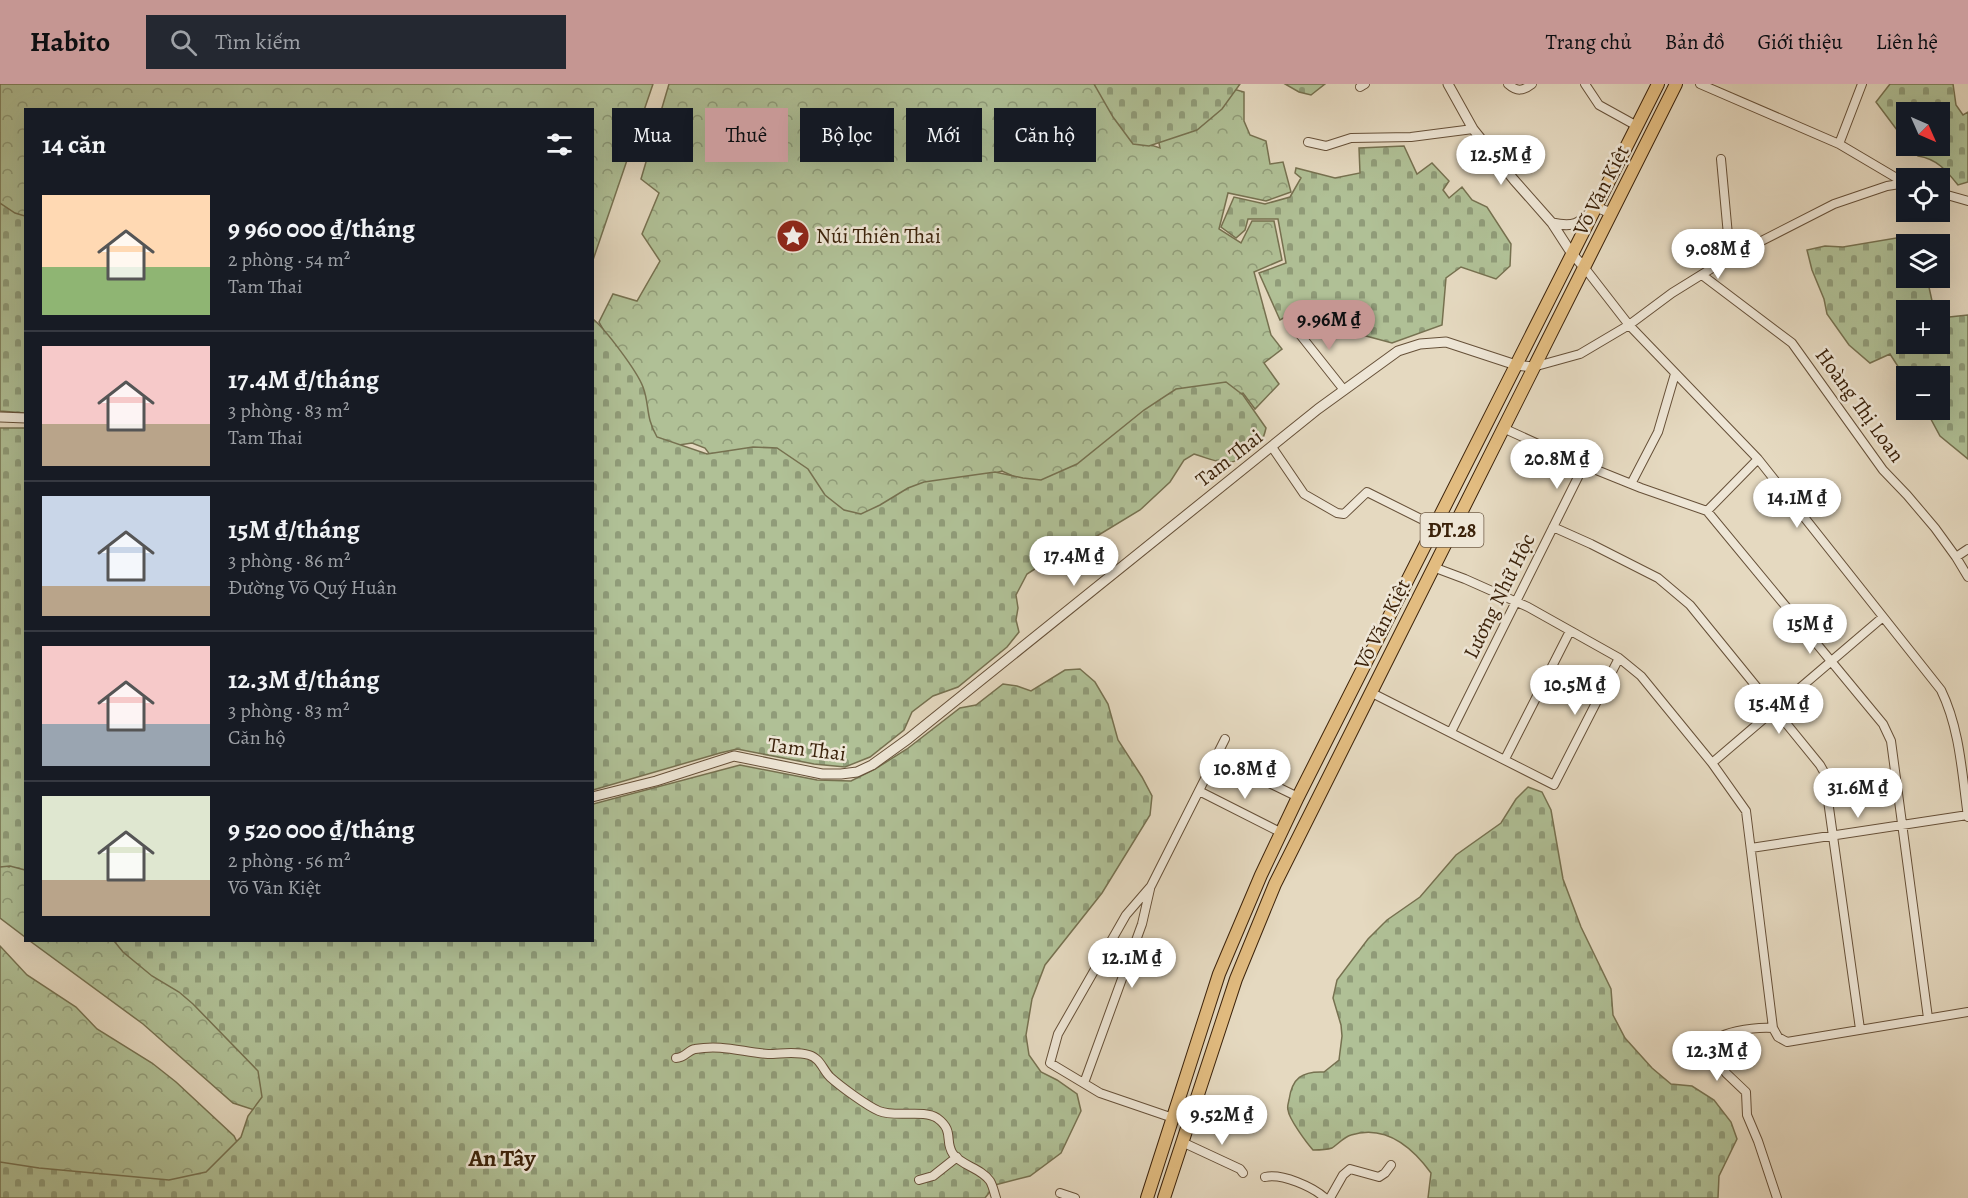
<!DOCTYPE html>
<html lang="vi">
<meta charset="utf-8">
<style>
:root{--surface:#171b24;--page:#242831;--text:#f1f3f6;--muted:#9ea1a6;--line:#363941;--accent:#c59692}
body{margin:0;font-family:Alegreya,serif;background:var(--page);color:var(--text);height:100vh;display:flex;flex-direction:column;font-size:22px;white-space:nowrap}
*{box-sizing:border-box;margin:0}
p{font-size:20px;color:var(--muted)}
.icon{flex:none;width:33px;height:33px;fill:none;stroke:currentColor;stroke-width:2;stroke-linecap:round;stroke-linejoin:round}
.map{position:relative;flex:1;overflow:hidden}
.drawer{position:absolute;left:24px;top:24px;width:570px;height:834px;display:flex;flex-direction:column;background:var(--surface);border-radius:0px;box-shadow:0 6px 24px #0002}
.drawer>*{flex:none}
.top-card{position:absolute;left:612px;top:24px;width:570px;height:54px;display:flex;gap:12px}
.needle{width:39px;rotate:135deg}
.buttons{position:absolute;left:1896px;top:18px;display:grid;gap:12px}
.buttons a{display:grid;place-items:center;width:54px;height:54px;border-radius:0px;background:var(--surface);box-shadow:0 6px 24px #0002;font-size:30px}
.price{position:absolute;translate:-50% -51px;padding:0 14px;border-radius:21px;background:#fff;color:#222;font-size:20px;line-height:39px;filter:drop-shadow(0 2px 3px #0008)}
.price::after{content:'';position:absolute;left:50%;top:36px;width:18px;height:14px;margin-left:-9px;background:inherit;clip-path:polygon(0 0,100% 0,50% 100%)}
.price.active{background:var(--accent);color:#111}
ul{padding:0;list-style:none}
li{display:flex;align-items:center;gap:18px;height:150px;padding:0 18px}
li+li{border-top:2px solid var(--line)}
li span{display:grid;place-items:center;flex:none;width:168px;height:120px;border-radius:0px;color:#555}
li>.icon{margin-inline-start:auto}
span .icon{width:72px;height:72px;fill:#fffc;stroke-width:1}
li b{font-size:26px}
h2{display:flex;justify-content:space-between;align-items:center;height:72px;padding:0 18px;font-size:26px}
.pill{padding:0 21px;border-radius:0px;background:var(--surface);box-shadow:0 6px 24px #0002;font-size:21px;line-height:54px}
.pill.active{background:var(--accent);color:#111}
header{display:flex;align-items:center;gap:36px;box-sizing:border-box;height:84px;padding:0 30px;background:var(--accent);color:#111}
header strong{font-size:28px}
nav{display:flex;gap:33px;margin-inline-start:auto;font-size:21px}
.search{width:420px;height:54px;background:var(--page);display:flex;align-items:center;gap:15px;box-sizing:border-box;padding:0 21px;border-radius:0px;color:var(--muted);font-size:22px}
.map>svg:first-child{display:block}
.forest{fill:url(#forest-crowns);stroke:#767150;stroke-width:1.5}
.cemetery{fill:url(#cemetery-stones);stroke:#767150;stroke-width:1.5}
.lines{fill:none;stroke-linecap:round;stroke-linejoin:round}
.minor-casing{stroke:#665038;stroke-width:10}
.tertiary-casing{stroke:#665038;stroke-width:11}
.primary-casing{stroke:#3b220a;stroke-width:14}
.minor{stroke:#eee6d6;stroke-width:8}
.tertiary{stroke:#eee6d6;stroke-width:9}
.primary{stroke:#e2bc80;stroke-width:12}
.labels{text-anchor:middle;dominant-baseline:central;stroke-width:5;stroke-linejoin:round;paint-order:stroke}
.shield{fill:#eee6d6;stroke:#715d47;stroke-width:1.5}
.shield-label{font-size:20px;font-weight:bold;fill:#3b220a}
.street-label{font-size:21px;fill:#3b220a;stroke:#eee6d6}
.poi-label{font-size:21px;fill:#3b220a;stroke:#eee6d6;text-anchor:start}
.quarter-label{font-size:24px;font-weight:bold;fill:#3b220a;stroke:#eee6d6}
</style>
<header>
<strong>Habito</strong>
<div class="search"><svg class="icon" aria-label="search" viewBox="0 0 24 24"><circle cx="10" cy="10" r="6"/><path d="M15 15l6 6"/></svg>Tìm kiếm</div>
<nav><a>Trang chủ</a><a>Bản đồ</a><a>Giới thiệu</a><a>Liên hệ</a></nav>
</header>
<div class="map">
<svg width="1968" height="1114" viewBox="0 0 1968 1114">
<defs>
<pattern id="forest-crowns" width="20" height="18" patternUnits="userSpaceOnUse" patternTransform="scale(1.5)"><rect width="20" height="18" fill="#b0c096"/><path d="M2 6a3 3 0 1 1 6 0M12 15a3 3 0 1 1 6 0" fill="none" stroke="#909c79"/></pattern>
<pattern id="cemetery-stones" width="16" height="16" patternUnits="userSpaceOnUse" patternTransform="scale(1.5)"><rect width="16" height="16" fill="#b0c096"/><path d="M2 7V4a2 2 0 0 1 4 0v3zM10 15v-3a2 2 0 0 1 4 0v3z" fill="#909c79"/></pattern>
</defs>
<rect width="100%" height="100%" fill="#e5d9c0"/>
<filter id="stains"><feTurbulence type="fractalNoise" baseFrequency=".00333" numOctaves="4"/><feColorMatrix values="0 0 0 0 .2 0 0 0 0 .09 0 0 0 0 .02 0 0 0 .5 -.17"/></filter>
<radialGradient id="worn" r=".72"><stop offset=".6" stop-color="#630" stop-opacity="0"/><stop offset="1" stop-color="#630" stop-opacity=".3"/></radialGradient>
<!-- forest -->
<path class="forest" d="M0 0H653L593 176 592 26H26L25 137 0 120Z
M669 0H1112L1129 54 1160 64 1153 29 1223 2 1244 8V37L1250 51 1266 57 1270 80 1283 78 1291 108 1266 117 1228 109 1219 145 1241 159 1252 137H1274L1282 176 1254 188 1271 251 1282 265 1264 279 1279 300 1255 325 1243 309 1212 316 1056 412 1002 387 956 400 874 441 754 429 705 364 692 359 639 367 637 305 599 238 613 210 637 217 660 177 642 150 659 109 641 95Z
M25 775V853L0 834V780L9 783Z
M30 857H117L190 907 292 1022 264 1029 233 1019 143 940Z
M0 862 27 891 76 923 97 945 152 979 176 998 234 1052 265 1114 0 1088Z"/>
<!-- cemetery -->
<path class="cemetery" d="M1094 0H1240L1222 25 1197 46 1149 62 1133 60 1113 33Z
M1285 0H1325L1311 11 1299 8Z
M1890 0H1953L1956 21 1963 31 1968 28V98L1958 101C1946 86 1937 75 1918 72L1909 62H1940V28H1906V58L1876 18Z
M1404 62 1417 90 1432 79 1449 97 1443 106 1449 114 1462 103 1472 116 1487 123 1511 160 1510 182 1496 195 1461 183 1446 194 1442 241 1392 259 1340 245 1305 222 1280 236 1259 189 1286 179 1278 135H1248L1245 146 1236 154 1221 143 1234 113 1265 120 1290 113 1301 94 1295 89 1296 84 1335 94 1360 89 1359 64Z
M0 119 15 129 25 132V329L0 327Z
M1914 151 1921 160H1906V194H1927L1934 226H1906V260H1940V234L1968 231V375L1940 352 1926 326H1940V292H1906V295L1890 270 1870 279 1849 261 1827 230 1824 215 1812 186 1807 166 1825 162 1843 163Z
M593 235C606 246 637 287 643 303 650 322 645 332 657 353L707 370 753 363 777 364 808 385 825 411 844 426 861 430 880 421 908 404 924 398 995 388 1023 394 1041 396 1077 380 1144 326 1176 305 1226 298 1243 311 1266 344C1263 357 1261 359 1251 367 1229 386 1220 378 1194 370L1184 376 1170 398 1140 426 1092 455 1074 464 1061 468 1027 490 1016 511 1018 524 1016 536 1019 548 1007 563 958 603 933 612 912 628 904 646 870 673 845 683 814 680 737 665 720 669 593 706Z
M0 344H25V786L10 782 0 783Z
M1080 585 1095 598 1108 620 1118 656 1142 693 1152 712 1150 731 1102 809 1045 881 1032 915 1026 951 1029 971 1041 988 1057 996 1077 1010 1081 1027 1061 1069 1030 1092 995 1101 985 1114H0V1078L39 1084 169 1096 206 1088 241 1053 248 1032 262 1013 258 987 193 920 179 908 152 892 123 868 114 857 592 856 593 720 740 681 817 696 851 697 875 685 907 665 960 624 976 621 1003 600 1017 602 1031 607 1065 586Z
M1528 703 1542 708 1551 726 1563 795 1581 843 1611 905 1613 931 1625 954 1652 984 1671 1000 1692 1002 1714 1016 1731 1038 1737 1055 1719 1092 1718 1114H1428L1431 1089C1412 1063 1386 1040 1351 1051 1344 1053 1338 1060 1332 1064 1326 1066 1319 1066 1313 1066 1306 1058 1289 1035 1288 1026 1287 1023 1288 1020 1289 1016 1292 994 1302 987 1324 988L1339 976 1342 952 1341 941 1333 914 1337 896 1368 855 1387 836 1420 813 1456 771 1501 739 1516 715Z"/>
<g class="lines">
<defs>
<path id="minor" d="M1508 0C1517 8 1523 7 1532 0
M1585 0 1599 21 1637 42
M1700 0 1839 60 1905 99
M1360 3 1365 0
M1308 58 1326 62 1351 54 1411 53 1473 45
M1839 60 1862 0
M1721 75 1730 173
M1940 109 1968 117
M1584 183 1629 241 1758 375 1941 606C1960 645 1962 690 1968 733
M1702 191 1792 259 1883 386 1907 411 1935 444 1956 473 1968 493
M1294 243 1344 306
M1533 283 1580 270 1629 241 1672 209 1730 173 1834 120 1887 102 1906 99
M1503 344 1584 381 1641 404 1707 427 1883 640 1891 657 1928 934
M1272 363 1304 410 1337 429 1344 430 1367 408 1435 442
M1631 400 1658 348 1675 290
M1707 427 1758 375
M1553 443 1591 460 1658 494 1690 521 1820 681 1824 688 1860 945
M1956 473 1968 465
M1433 483 1465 495 1528 523 1619 574 1641 592 1712 679 1746 727 1773 944 1778 953 1787 958 1968 928
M1370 608 1554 701 1619 574
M1451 648 1584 381
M1216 673 1298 713
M1505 675 1570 547
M1712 679 1883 533
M1199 707 1280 748
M1751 764 1968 731
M1773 944C1757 943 1714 947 1709 964L1726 989 1746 1008 1747 1031 1758 1057 1777 1114
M676 974C685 974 688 966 695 965 722 960 742 968 768 970 781 970 795 967 809 971 820 974 823 986 830 993 840 1002 867 1022 879 1027 896 1034 923 1025 937 1034 955 1047 944 1057 953 1070 962 1082 981 1084 990 1097 993 1102 994 1108 996 1114
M1084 999 1142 840 1150 805
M1173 1034 1100 1009 1050 979 1058 950 1126 831 1151 802 1225 655
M1182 1058 1240 1085 1243 1089
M1265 1093C1282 1089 1313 1103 1325 1114
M919 1096 933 1092 957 1073
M1060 1109 1075 1114
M1330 1114 1343 1091 1350 1085 1379 1093 1385 1089 1391 1081"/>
<path id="tertiary" d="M1448 0 1473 45 1514 96 1552 139 1572 170 1584 183
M1552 139C1576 144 1579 139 1596 123L1611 129
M0 333 26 334
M592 713 656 697 734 672 822 690H841L857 688 872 681 908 655 1318 325 1398 267 1420 260 1446 258 1516 281 1533 283"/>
<path id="primary" d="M1147 1114 1219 890 1261 791 1298 713 1658 0
M1164 1114 1236 895 1275 800 1676 0"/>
</defs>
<!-- minor casing -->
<use href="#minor" class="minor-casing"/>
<!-- tertiary casing -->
<use href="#tertiary" class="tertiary-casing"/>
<!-- primary casing -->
<use href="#primary" class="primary-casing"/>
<!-- minor -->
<use href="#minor" class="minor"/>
<!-- tertiary -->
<use href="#tertiary" class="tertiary"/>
<!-- primary -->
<use href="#primary" class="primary"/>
</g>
<!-- icons -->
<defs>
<symbol id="sight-disc" viewBox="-11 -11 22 22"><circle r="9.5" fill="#8f2418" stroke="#eee6d6"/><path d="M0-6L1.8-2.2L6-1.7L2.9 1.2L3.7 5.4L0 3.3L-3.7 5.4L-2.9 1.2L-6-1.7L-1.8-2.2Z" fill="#fff"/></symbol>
</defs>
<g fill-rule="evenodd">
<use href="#sight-disc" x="774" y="133" width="38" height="38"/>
</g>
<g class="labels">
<!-- shield labels -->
<rect class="shield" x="1420.5" y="429" width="63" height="34" rx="4.5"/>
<g class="shield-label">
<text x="1452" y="446">ĐT.28</text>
</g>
<!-- street labels -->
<g class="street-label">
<text transform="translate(1601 106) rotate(-63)">Võ Văn Kiệt</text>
<text transform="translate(1860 321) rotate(54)">Hoàng Thị Loan</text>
<text transform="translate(1229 374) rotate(-38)">Tam Thai</text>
<text transform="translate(1499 512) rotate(-64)">Lương Nhữ Hộc</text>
<text transform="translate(1382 540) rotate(-63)">Võ Văn Kiệt</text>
<text transform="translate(807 665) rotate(7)">Tam Thai</text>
</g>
<!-- poi labels -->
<g class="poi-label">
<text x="816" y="152">Núi Thiên Thai</text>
</g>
<!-- quarter labels -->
<g class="quarter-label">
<text x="502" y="1074">An Tây</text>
</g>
</g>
<rect width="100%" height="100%" filter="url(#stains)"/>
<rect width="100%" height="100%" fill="url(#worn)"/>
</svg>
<div class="buttons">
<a><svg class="needle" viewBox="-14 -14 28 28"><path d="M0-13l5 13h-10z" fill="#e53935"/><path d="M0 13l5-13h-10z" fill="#9ea1a6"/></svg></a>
<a><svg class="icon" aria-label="locate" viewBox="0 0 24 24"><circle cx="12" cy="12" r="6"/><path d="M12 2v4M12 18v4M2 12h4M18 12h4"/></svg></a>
<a><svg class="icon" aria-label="layers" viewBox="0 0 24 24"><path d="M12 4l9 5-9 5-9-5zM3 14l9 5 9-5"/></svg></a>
<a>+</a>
<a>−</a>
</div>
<b class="price" style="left:1501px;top:102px">12.5M ₫</b>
<b class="price" style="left:1718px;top:196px">9.08M ₫</b>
<b class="price active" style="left:1329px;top:267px">9.96M ₫</b>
<b class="price" style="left:1557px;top:406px">20.8M ₫</b>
<b class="price" style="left:1797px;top:445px">14.1M ₫</b>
<b class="price" style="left:1074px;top:503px">17.4M ₫</b>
<b class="price" style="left:1810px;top:571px">15M ₫</b>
<b class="price" style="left:1575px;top:632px">10.5M ₫</b>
<b class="price" style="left:1779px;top:651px">15.4M ₫</b>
<b class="price" style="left:1245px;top:716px">10.8M ₫</b>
<b class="price" style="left:1858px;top:735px">31.6M ₫</b>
<b class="price" style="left:1132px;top:905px">12.1M ₫</b>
<b class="price" style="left:1717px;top:998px">12.3M ₫</b>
<b class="price" style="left:1222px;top:1062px">9.52M ₫</b>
<div class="top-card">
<a class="pill">Mua</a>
<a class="pill active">Thuê</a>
<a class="pill">Bộ lọc</a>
<a class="pill">Mới</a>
<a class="pill">Căn hộ</a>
</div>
<section class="drawer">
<h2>14 căn<svg class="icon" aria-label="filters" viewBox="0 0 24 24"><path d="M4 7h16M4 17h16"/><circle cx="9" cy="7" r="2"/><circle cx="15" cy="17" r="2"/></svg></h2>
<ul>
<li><span style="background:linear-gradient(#ffd9b3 60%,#8fb573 0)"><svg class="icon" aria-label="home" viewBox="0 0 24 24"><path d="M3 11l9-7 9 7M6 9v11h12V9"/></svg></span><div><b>9 960 000 ₫/tháng</b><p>2 phòng · 54 m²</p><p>Tam Thai</p></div></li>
<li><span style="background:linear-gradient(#f6c9c9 65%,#b9a48a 0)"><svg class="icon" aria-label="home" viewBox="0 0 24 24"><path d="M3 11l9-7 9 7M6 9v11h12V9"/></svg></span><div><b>17.4M ₫/tháng</b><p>3 phòng · 83 m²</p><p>Tam Thai</p></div></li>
<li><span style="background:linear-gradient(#c9d6e8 75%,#b9a48a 0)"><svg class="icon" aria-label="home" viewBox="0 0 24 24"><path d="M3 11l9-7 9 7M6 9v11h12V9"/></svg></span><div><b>15M ₫/tháng</b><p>3 phòng · 86 m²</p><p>Đường Võ Quý Huân</p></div></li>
<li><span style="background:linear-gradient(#f6c9c9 65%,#9aa5b1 0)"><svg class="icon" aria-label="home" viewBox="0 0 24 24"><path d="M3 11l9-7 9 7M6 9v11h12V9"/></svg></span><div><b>12.3M ₫/tháng</b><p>3 phòng · 83 m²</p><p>Căn hộ</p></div></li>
<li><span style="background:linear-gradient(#dfe7d0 70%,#b9a48a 0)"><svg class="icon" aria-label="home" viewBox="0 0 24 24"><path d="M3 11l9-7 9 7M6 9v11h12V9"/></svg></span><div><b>9 520 000 ₫/tháng</b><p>2 phòng · 56 m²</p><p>Võ Văn Kiệt</p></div></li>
</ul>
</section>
</div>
